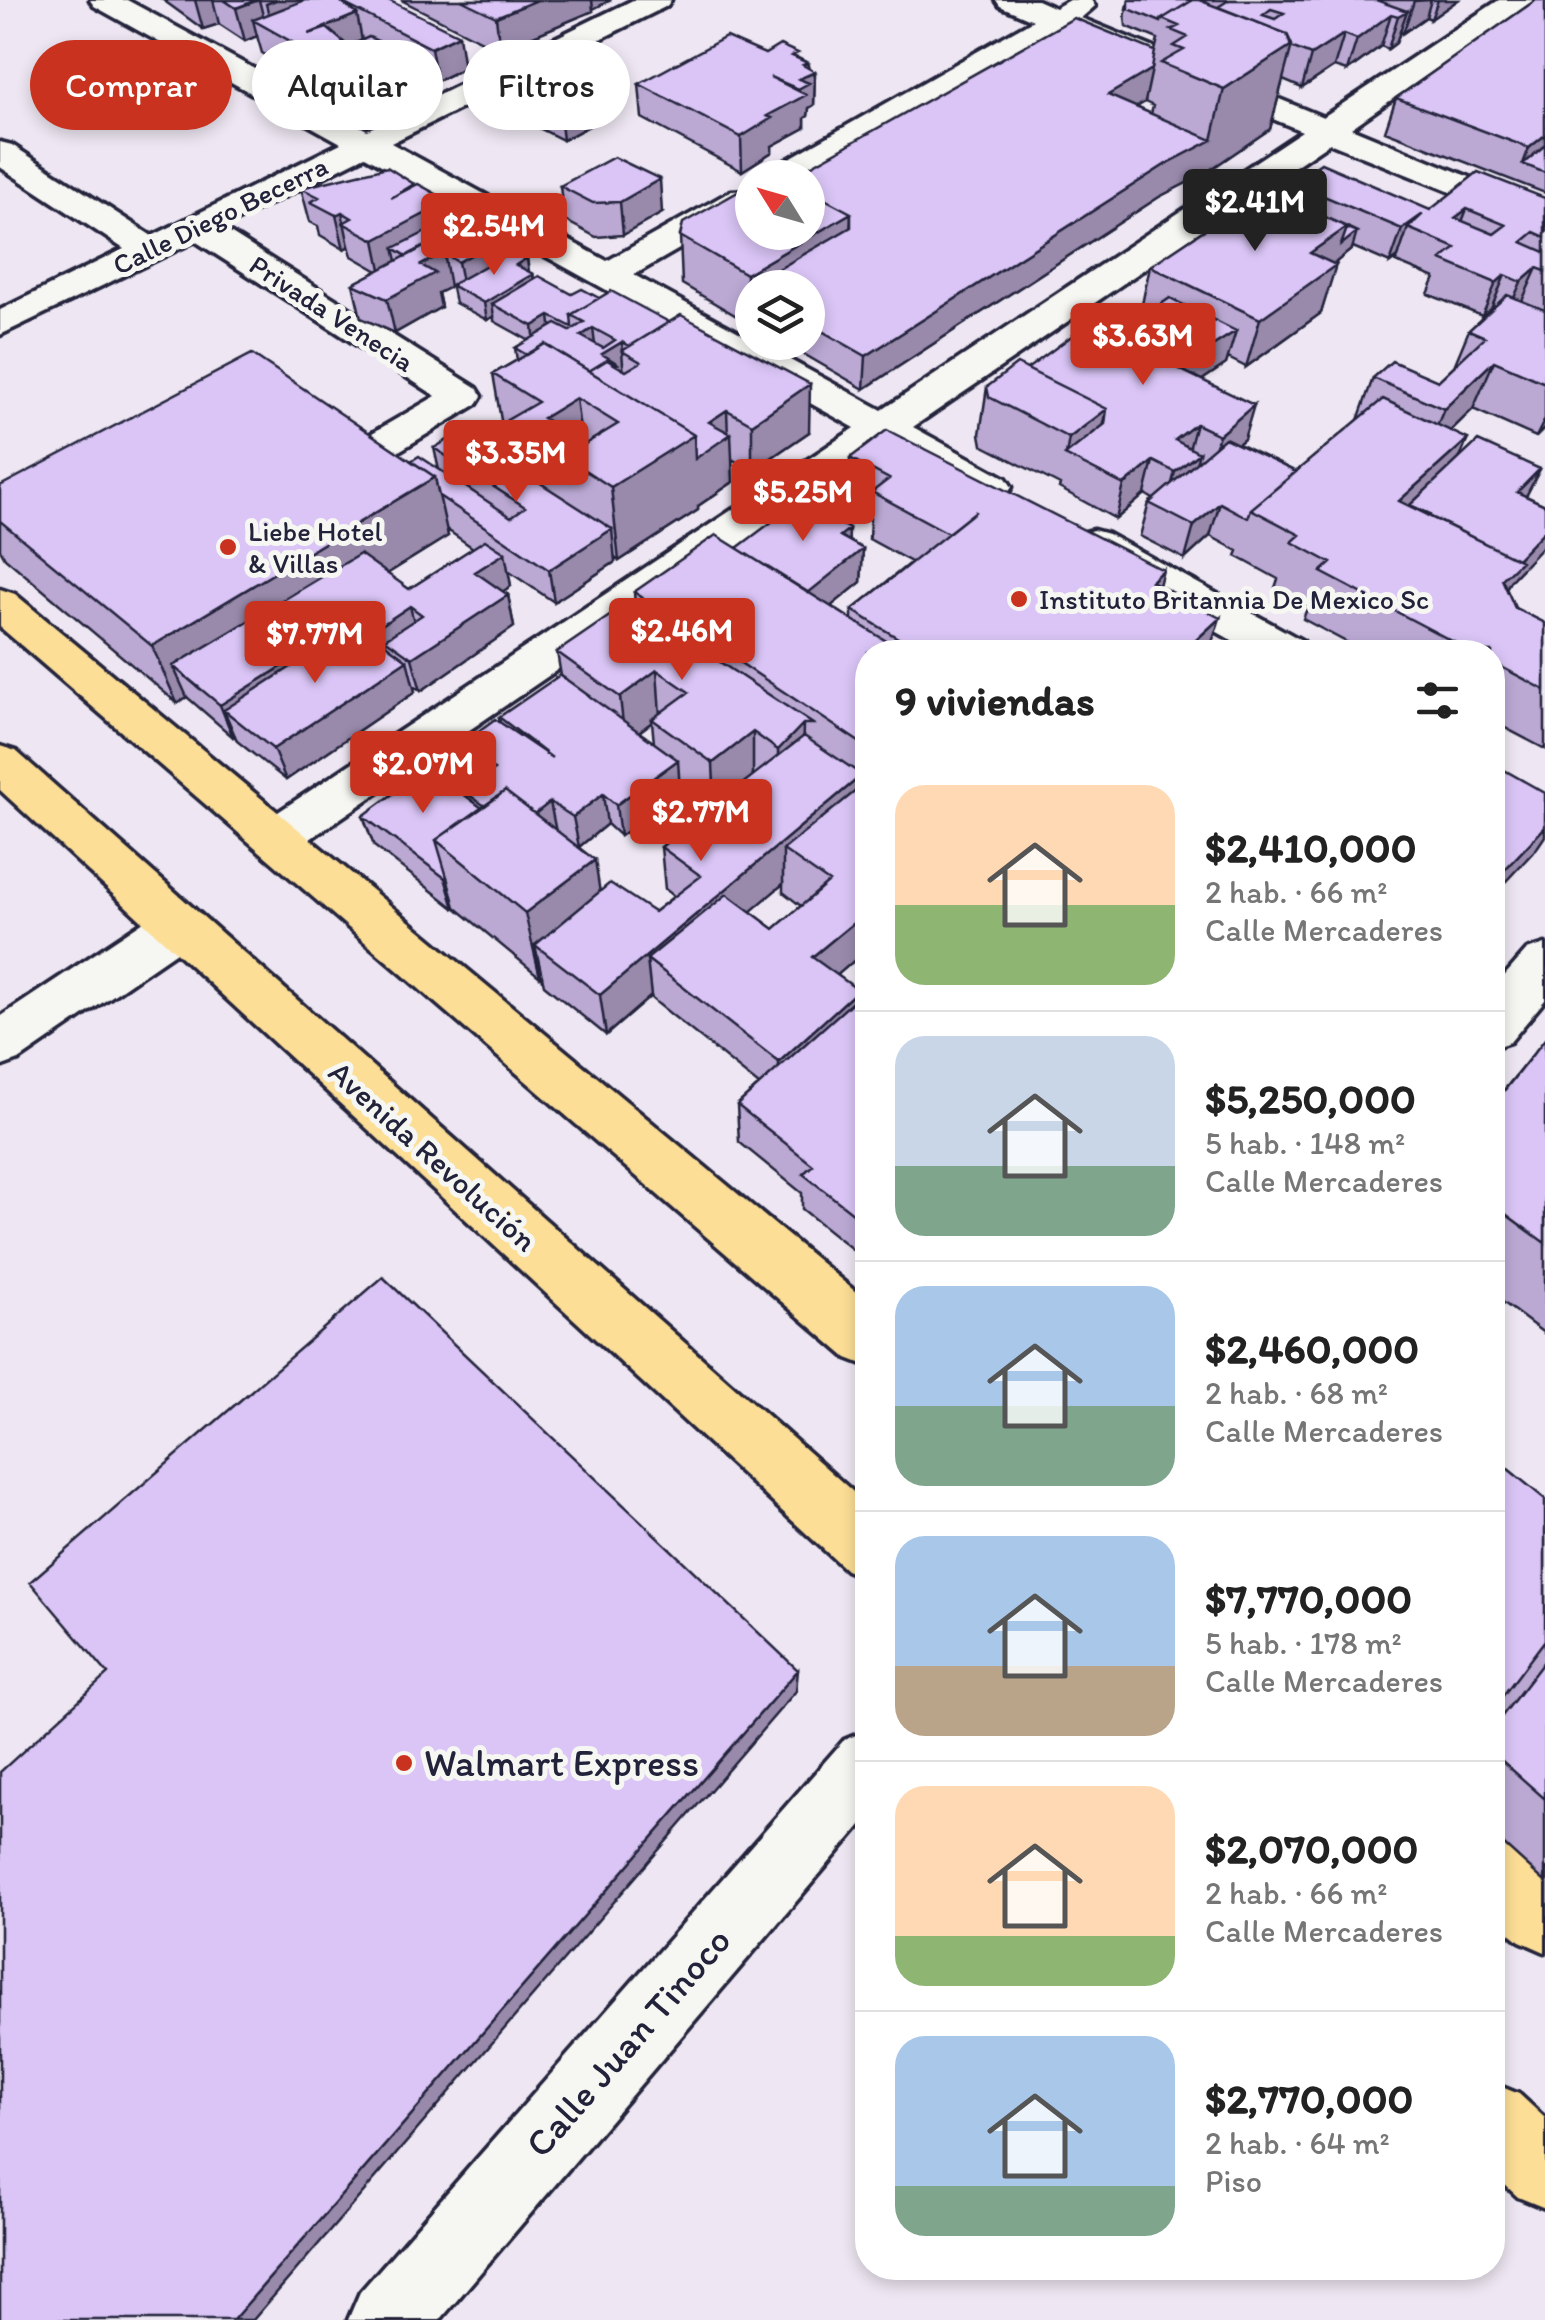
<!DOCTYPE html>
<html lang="es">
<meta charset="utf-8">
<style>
:root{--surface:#fff;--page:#f2f2f2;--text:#222;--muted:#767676;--line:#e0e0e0;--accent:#c8321e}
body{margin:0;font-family:Itim,sans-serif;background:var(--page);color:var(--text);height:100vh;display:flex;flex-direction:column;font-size:38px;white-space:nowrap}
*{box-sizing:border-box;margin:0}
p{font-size:32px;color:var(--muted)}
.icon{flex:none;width:55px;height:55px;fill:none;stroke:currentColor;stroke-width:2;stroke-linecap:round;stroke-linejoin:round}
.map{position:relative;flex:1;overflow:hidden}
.panel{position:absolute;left:855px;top:640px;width:650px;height:1640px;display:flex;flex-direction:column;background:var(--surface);border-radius:40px;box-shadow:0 5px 15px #0003}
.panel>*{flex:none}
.guide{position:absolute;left:30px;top:40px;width:675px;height:90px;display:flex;gap:20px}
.needle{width:65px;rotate:307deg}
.tools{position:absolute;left:735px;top:160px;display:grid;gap:20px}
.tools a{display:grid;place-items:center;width:90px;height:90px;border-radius:50%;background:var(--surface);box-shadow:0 5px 15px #0003;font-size:50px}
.price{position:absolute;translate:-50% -85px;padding:0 22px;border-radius:10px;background:var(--accent);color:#fff;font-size:32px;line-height:65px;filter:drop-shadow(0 2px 5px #0008)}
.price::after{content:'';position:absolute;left:50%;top:60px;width:30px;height:22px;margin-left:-15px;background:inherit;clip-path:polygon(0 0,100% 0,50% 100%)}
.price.selected{background:#222;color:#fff}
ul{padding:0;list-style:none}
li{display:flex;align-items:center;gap:30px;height:250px;padding:0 40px}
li+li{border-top:2px solid var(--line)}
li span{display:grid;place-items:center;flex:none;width:280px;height:200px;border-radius:30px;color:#555}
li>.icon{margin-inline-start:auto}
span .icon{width:120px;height:120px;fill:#fffc;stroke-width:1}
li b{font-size:42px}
h2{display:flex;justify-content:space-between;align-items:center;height:120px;padding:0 40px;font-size:42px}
.tag{padding:0 35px;border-radius:45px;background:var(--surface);box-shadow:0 5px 15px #0003;font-size:35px;line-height:90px}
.tag.selected{background:var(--accent);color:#fff}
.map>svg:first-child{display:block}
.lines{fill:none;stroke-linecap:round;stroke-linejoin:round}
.minor-casing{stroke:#22223b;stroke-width:7}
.major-casing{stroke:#22223b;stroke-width:7}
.minor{fill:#f6f6f2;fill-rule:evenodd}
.major{fill:#fcde96;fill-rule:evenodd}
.wall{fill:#bba9d4;stroke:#22223b;stroke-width:2.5;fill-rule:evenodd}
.shaded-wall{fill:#998aac;stroke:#22223b;stroke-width:2.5}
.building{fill:#dac5f6;stroke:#22223b;stroke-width:2.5;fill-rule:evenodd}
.poi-dot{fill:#c8321e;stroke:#f6f6f2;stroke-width:4}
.labels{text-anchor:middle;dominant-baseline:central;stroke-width:10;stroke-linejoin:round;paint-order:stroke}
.far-street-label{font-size:28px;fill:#22223b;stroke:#f6f6f2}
.far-poi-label{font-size:28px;fill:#22223b;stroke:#f6f6f2;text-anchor:start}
.street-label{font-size:32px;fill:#22223b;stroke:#f6f6f2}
.near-poi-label{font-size:38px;fill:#22223b;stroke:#f6f6f2;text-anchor:start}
.near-street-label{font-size:38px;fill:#22223b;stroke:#f6f6f2}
</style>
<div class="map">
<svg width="1545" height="2320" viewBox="0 0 1545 2320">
<rect width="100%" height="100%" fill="#eee7f3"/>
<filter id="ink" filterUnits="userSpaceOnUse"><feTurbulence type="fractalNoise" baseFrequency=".01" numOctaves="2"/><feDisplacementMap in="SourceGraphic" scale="20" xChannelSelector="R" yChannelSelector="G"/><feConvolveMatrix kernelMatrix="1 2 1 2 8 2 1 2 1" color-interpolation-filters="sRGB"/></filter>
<g filter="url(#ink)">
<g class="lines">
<defs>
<path id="minor" d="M90 0H127L367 130 633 0H671L667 6 391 143 607 261 731 191 752 190V207L634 275 882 410 1302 131 1059 31 804 178H763L767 171 1033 20 1000 6 996 0H1037L1055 8 1069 0H1091L1095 6 1081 18 1323 117 1499 0H1534L1351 128 1545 208V230L1329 143 913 427 1006 478 1012 487 1006 496 992 500 978 496 886 445 294 850 277 855 260 850 253 837 260 824 855 428 365 156 222 228 477 388 482 396 477 404 369 469 355 472 341 469 335 460 341 451 436 396 195 241 0 335V310L124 249 0 167V142L12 145 152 236 341 143 94 6Z
M1093 530 1108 534 1303 641 1309 652H1253L1078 554 1072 544 1078 534Z
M177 905 195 911 202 925 195 939 19 1060 0 1067V1017L159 911Z
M1545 944V1000L1510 1042 1492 1048V990L1527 950Z
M868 1730V1817L440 2320H348L360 2292 844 1740Z"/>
<path id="major" d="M0 589 15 594 868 1302V1366L847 1358 0 627Z
M0 746 16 751 868 1505V1579L846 1570 0 790Z
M1492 1836 1517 1846 1545 1870V1952L1520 1941 1492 1918Z
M1492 2083 1519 2094 1545 2118V2208L1518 2197 1492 2173Z"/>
</defs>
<!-- minor casing -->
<use href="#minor" class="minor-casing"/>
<!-- major casing -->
<use href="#major" class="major-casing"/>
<!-- minor -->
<use href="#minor" class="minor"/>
<!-- major -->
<use href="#major" class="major"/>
</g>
<!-- wall -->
<path class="wall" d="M163 0H388L464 68 437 81 418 71 419 76 385 93 388 107 370 115 262 53 257 36 245 41 219 24 203 29Z
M401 0H611L592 8 593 11 500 50Z
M1129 0H1458L1431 19 1426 17 1403 33 1400 32 1396 43 1388 49 1381 46 1347 71 1334 67 1302 88 1283 80 1270 129 1204 174 1159 197 864 389 783 342H808V288H752V325L682 284 680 236 752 232 1155 51 1158 39 1126 26 1125 17ZM1145 102 1153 106 1151 114 1136 107Z
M1545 0V193L1385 131 1396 98Z
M765 54 798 58 808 63V68L815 72 814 105 809 108 808 116 805 118V128L772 146V152L742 171 642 118 639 84Z
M491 74 618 76 620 109 563 140 495 106Z
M1293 183 1430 210 1545 198V428L1536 437 1473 409 1450 431 1459 459 1540 469 1526 496 1545 505V543L1510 581 1506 589 1515 608 1545 623V749L1492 721V652H1365L1303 619 1308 606 1275 588 1278 579 1236 556 1238 551 1210 536 1185 559 1140 536 1149 503 1153 499 1145 494 1116 519 1059 488 1060 485 982 445 980 434 987 387 1126 328 1144 316 1140 314 1150 266 1288 201ZM1353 247 1390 263 1398 257 1396 262 1435 278 1428 294 1482 316 1492 309 1469 330 1454 366 1438 381 1373 378 1358 420 1296 472 1238 444 1244 439 1202 380 1226 364 1228 358 1246 367 1321 313 1336 262 1352 249Z
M414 186 452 219 463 224 464 226 510 234 512 251 527 258 529 272 533 274 534 279 809 432 752 471 732 459 733 482 698 506V510L619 561 615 558V562L554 602 508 571 511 586 503 591 508 595 514 627 421 691 413 685 415 692 286 780 237 741 235 736 233 737 187 697 177 703 5 558 0 549V486L411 461 439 470 434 448 515 467 513 454 506 449 493 374 517 360 515 348 528 340 494 321V316L487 320 455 303 452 288 450 287 438 293 441 307 395 333 361 318 353 284 378 271 352 256 349 246 344 249 320 235 318 226 310 222 301 188ZM446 529 473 548 409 589 387 574 448 536Z
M560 186 662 213 623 235 596 237 564 220Z
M850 458 1159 585 1209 652H868V954L864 952 837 975 858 990 857 997 868 988V1262L802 1209V1193L739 1142 737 1105 759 1085 652 999 651 996 606 1035 544 985 542 976 540 977 455 907 454 908 374 846 363 816 467 796 465 792 476 784 467 777 459 745 500 723 499 717 561 676 557 652 635 605 634 592 737 548 847 528 849 541 863 549 861 582 831 606 852 620V610L911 562 869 539 870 518 847 506ZM652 722 654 743 639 732ZM679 781 714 806 661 847 665 889 674 896 654 912 600 891 579 847 607 824 620 836 680 791ZM783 884V892L801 906 774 929 750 911Z
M1545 1039V1334L1492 1294V1105Z
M1492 1456 1545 1499V1882L1492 1834Z"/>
<!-- shaded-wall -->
<path class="shaded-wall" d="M195 0H213L219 24 203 29Z
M259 0 266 27 253 20 257 36 245 41 236 8Z
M276 0H311L273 31 266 4Z
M537 0H592L593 11 500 50 496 17Z
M592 0H611L593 9Z
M1431 0 1426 17 1403 33 1414 1Z
M1438 0H1458L1431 19Z
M1407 11 1396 43 1388 49 1398 16Z
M357 14 363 46 355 50 309 34Z
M1391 14 1381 46 1347 71 1357 39Z
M1344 34 1334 67 1302 88 1311 55Z
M459 35 464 68 437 81 431 48Z
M1292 45 1270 129 1204 174 1159 197 864 389 866 356 1166 164 1212 140 1224 89Z
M416 59 419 76 385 93 388 107 370 115 363 82Z
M808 63V75L815 72 814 105 809 108 808 116 805 118V128L772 146V152L742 171 741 137 767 116 798 99 799 79 803 65Z
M1152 69 1145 102 1102 128 1108 95Z
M618 76 620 109 563 140 559 107Z
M1545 135V156L1523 164 1529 148Z
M660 179 662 213 623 235 620 202Z
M414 184 420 216 449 201 454 229 463 224 466 241 510 234 515 268 464 292 458 262 444 253 450 287 438 293 441 307 395 333 387 299 421 265 394 248 398 265 382 274 375 240 391 198Z
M1467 209 1454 242 1455 218Z
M342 212 349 246 344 249 336 215Z
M851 213 849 261 746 288V274Z
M1423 214 1408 228 1398 257 1390 263 1402 229Z
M1347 227 1357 232 1352 249 1336 262 1334 266 1336 265 1321 313 1246 367 1260 319 1310 253Z
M527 258 529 276 516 265Z
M1537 268 1522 301 1506 316 1521 282Z
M533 274 535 292 492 304 494 316 487 320 484 303Z
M1505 275 1491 309 1482 316 1496 283Z
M550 316 552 333 535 344 533 326Z
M593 328 597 362 581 336Z
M1236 331 1226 364 1169 402 1177 368Z
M622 342 623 352 622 351 624 376 602 354Z
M1494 361 1473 409 1424 457 1444 409Z
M810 384 809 432 752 471V424Z
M576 398 585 470 543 418Z
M1254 405 1244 439 1209 468 1219 435Z
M1107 409 1097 457 1066 455 1069 438Z
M727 410 728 437 731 434 733 482 698 506V510L619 561 611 487Z
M1545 419V428L1536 437Z
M1196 424 1187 457 1175 440Z
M1468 439 1447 487 1410 505 1400 530 1399 501Z
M1199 453 1190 486 1166 505 1175 472Z
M1153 461 1145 494 1116 519 1124 485Z
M1540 469 1523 502 1517 492Z
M435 477 448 536 200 689 173 666 187 697 177 703 152 646Z
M1220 503 1210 536 1185 559 1194 526Z
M847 515V531L849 529 848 561 863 549 861 582 803 629V596L837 522Z
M612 529 615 562 554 602 549 570Z
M1545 530 1544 545 1510 581 1497 607 1478 625 1506 571Z
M505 553 511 586 482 605 475 572Z
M1163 570 1151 617V581Z
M508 595 514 627 421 691 412 658Z
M410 606 418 639H385L389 658 380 626Z
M373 610 366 617 375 647 224 710 235 736 233 737 220 705Z
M1220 618 1209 652H1183Z
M407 660 415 692 286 780 273 749Z
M657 670 660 716 652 719V722L625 742 620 697Z
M803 724 802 769 778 795V750Z
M753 732V777L715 807 713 763Z
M678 760 680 791 620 836 616 805Z
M862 775 859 819 783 850V884L672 978 647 959 651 996 606 1035 600 995Z
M603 794 607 824 579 847 573 817Z
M550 802 556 832 516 828Z
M1545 827V836L1537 848 1492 896V883Z
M595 860 605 926 535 945 542 976 540 977 525 913Z
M447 877 455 907 454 908 445 878Z
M868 911 864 952 811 998 812 957Z
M858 990 855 1030 778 1100 779 1062Z
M798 1670 796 1691 253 2320H233Z"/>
<!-- building -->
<path class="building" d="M224 0H257L236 8Z
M305 0H388L459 35 431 48 341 2 357 14 309 34 327 28 381 74 363 82 253 20Z
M461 0H537L496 17Z
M1129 0H1193L1162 19 1161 22 1129 9Z
M1193 0H1199L1287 34 1292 45 1224 89 1161 63 1184 50 1174 46 1188 37 1171 30 1179 26 1162 19Z
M1229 0H1376L1407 11 1398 16 1391 14 1357 39 1344 34 1311 55 1291 47 1287 34 1218 7ZM1271 9 1284 13 1275 19 1263 15Z
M1536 0H1545V135L1529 148 1396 98Z
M1074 18 1155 51 1152 69 1108 95 1212 140 1166 164 866 356 808 323V288H752V292L746 288 851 227V213L808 190V178H789Z
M369 37 416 59 382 76 353 50H355L349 46Z
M726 37 765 54 780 45 798 53 792 56 808 63 803 65 815 72 799 79 809 83 798 89 770 77 806 95 767 116 772 118 741 137 639 84Z
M549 44 618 76 559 107 491 74Z
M1545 145V173L1523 164Z
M614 157 660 179 620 202 593 203 560 186Z
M1321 163 1430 210 1478 172 1545 198V237L1534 232 1522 242 1545 252V271L1537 268 1521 282 1505 275 1496 283 1441 260 1456 248 1408 228 1423 214 1402 229 1293 183ZM1467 209 1506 225 1494 234 1455 218Z
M387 167 414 184 391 198 418 184 449 201 375 240 343 223 352 218 342 212 336 215 311 202 319 197 301 188Z
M774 172 784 178H764Z
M752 184V232H808V190L851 213 746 274 680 236 683 223Z
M1264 190 1347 227 1310 253 1336 265 1260 319 1150 266Z
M480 217 510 234 458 262 444 253 421 265 435 273 387 299 353 284Z
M452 219 463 224 448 232 450 233 407 256 394 248Z
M1347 228 1357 232 1341 245Z
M512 251 527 258 516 265 533 274 484 303 451 285Z
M539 276 572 294 582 289 599 298 571 315 572 327 550 316 533 326 492 304Z
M611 291 669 322 630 346 622 342 602 354 618 364 616 365 607 360 589 371 545 344 527 355 515 348 556 324 570 331 584 322 571 315ZM593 328 615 340 603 348 581 336Z
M1507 295 1545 310V383L1494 361 1444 409 1373 378 1392 361 1438 381 1485 337 1469 330Z
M1170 298 1236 331 1177 368 1254 405 1219 435 1196 424 1175 440 1199 453 1175 472 1153 461 1124 485 1065 455 1105 424 1107 409 1027 369 1100 315 1126 328Z
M681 315 810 384 752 424 727 410 709 422 731 434 695 459 694 435 589 371 607 360 626 371 641 362 622 351Z
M545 344 694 435 611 487 507 420 538 402 493 374ZM576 398 618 424 585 444 543 418Z
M252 354 435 477 152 646 0 521V486Z
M1017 364 1107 409 1069 438 989 397 987 387Z
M1383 399 1468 439 1399 501 1521 561 1502 579 1515 608 1545 623V690L1492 662V652H1473L1321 572 1331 563 1292 542 1300 535 1251 509Z
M887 430 1163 570 1151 581 1220 618 1183 652H921L852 610 976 511 948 533 872 492 889 479 850 458Z
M461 432 612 529 549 570 439 496 435 477 411 461 419 456 511 517 525 507 434 448Z
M1225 438 1296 472 1251 509 1248 518 1220 503 1194 526 1149 503Z
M1478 441 1540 469 1517 492 1545 505V530L1517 559 1428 516 1430 514 1410 505Z
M809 494 847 515 837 522 849 529 840 536 863 549 808 593 737 548Z
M716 535 904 652H868V748L634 592Z
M485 540 505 553 475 572 508 595 412 658 385 639 422 615 410 606 380 626 366 617 373 610 220 705 173 666 360 554 409 589Z
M630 602 813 724H803L778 750 753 732 713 763 652 719 689 692 657 670 620 697 557 652Z
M358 624 407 660 273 749 224 710Z
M560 675 678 760 616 805 603 794 573 817 550 802 535 814 505 791 485 806 465 792 494 770 459 745 495 719 552 758 499 717Z
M804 736 862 775 600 995 535 945 610 883 654 912 701 876 661 847Z
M1492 763 1545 793V827L1492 883Z
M428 768 482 808 436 840 447 877 445 878 363 816Z
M863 785 868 788V820L866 821 868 822V911L812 957 858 990 779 1062 647 959 727 894 774 929 829 882 783 850Z
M505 791 595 860 525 913 436 840Z
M868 988V1225L803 1174 813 1165 737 1105Z
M1545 1039V1243L1492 1204V1106Z
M383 1277 798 1670 233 2320H0V1772L108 1674 30 1582Z
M1492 1456 1545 1499V1640L1492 1710Z
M1545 1660V1799L1492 1752V1729Z"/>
</g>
<!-- markers -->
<g class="poi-dot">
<circle cx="228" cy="547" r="10"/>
<circle cx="1019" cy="599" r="10"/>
<circle cx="404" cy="1763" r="10"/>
</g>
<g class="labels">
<!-- far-street labels -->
<g class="far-street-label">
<text transform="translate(220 215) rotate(-26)">Calle Diego Becerra</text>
<text transform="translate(332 313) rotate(33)">Privada Venecia</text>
</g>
<!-- far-poi labels -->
<g class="far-poi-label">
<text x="248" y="531">Liebe Hotel<tspan x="248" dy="32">&amp; Villas</tspan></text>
<text x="1039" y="599">Instituto Britannia De Mexico Sc</text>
</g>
<!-- street labels -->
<g class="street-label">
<text transform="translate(433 1156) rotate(42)">Avenida Revolución</text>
</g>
<!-- near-poi labels -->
<g class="near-poi-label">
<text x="424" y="1763">Walmart Express</text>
</g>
<!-- near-street labels -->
<g class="near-street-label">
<text transform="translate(628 2042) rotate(-49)">Calle Juan Tinoco</text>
</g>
</g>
</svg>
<div class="tools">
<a><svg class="needle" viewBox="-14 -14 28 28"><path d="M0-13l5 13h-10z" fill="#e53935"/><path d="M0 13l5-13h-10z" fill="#767676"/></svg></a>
<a><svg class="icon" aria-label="layers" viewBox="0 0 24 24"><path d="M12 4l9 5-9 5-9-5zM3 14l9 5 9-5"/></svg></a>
</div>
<b class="price selected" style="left:1255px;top:254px">$2.41M</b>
<b class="price" style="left:494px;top:278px">$2.54M</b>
<b class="price" style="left:1143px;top:388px">$3.63M</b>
<b class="price" style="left:516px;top:505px">$3.35M</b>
<b class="price" style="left:803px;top:544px">$5.25M</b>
<b class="price" style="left:682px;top:683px">$2.46M</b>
<b class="price" style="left:315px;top:686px">$7.77M</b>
<b class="price" style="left:423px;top:816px">$2.07M</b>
<b class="price" style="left:701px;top:864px">$2.77M</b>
<div class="guide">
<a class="tag selected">Comprar</a>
<a class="tag">Alquilar</a>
<a class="tag">Filtros</a>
</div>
<section class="panel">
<h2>9 viviendas<svg class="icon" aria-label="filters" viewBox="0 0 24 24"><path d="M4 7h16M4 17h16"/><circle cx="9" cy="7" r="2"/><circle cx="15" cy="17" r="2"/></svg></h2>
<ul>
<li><span style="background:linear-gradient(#ffd9b3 60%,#8fb573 0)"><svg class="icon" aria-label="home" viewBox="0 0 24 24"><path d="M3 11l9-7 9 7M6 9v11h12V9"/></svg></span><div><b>$2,410,000</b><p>2 hab. · 66 m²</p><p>Calle Mercaderes</p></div></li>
<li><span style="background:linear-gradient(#c9d6e8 65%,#7fa58c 0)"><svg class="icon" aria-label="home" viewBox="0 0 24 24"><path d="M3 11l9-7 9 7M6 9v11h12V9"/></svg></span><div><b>$5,250,000</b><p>5 hab. · 148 m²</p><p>Calle Mercaderes</p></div></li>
<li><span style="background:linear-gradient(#a9c7e8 60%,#7fa58c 0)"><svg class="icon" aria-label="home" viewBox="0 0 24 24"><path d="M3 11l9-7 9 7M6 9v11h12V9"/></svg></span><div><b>$2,460,000</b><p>2 hab. · 68 m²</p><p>Calle Mercaderes</p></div></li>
<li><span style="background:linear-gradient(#a9c7e8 65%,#b9a48a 0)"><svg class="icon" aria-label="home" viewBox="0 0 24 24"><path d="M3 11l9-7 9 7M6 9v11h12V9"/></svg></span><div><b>$7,770,000</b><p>5 hab. · 178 m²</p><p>Calle Mercaderes</p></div></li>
<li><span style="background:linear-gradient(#ffd9b3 75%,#8fb573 0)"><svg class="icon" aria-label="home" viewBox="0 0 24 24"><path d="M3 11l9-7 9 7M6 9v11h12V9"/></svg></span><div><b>$2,070,000</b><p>2 hab. · 66 m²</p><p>Calle Mercaderes</p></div></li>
<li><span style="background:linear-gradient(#a9c7e8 75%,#7fa58c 0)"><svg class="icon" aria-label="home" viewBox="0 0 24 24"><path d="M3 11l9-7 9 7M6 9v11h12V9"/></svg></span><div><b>$2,770,000</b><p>2 hab. · 64 m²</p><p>Piso</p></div></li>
</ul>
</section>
</div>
